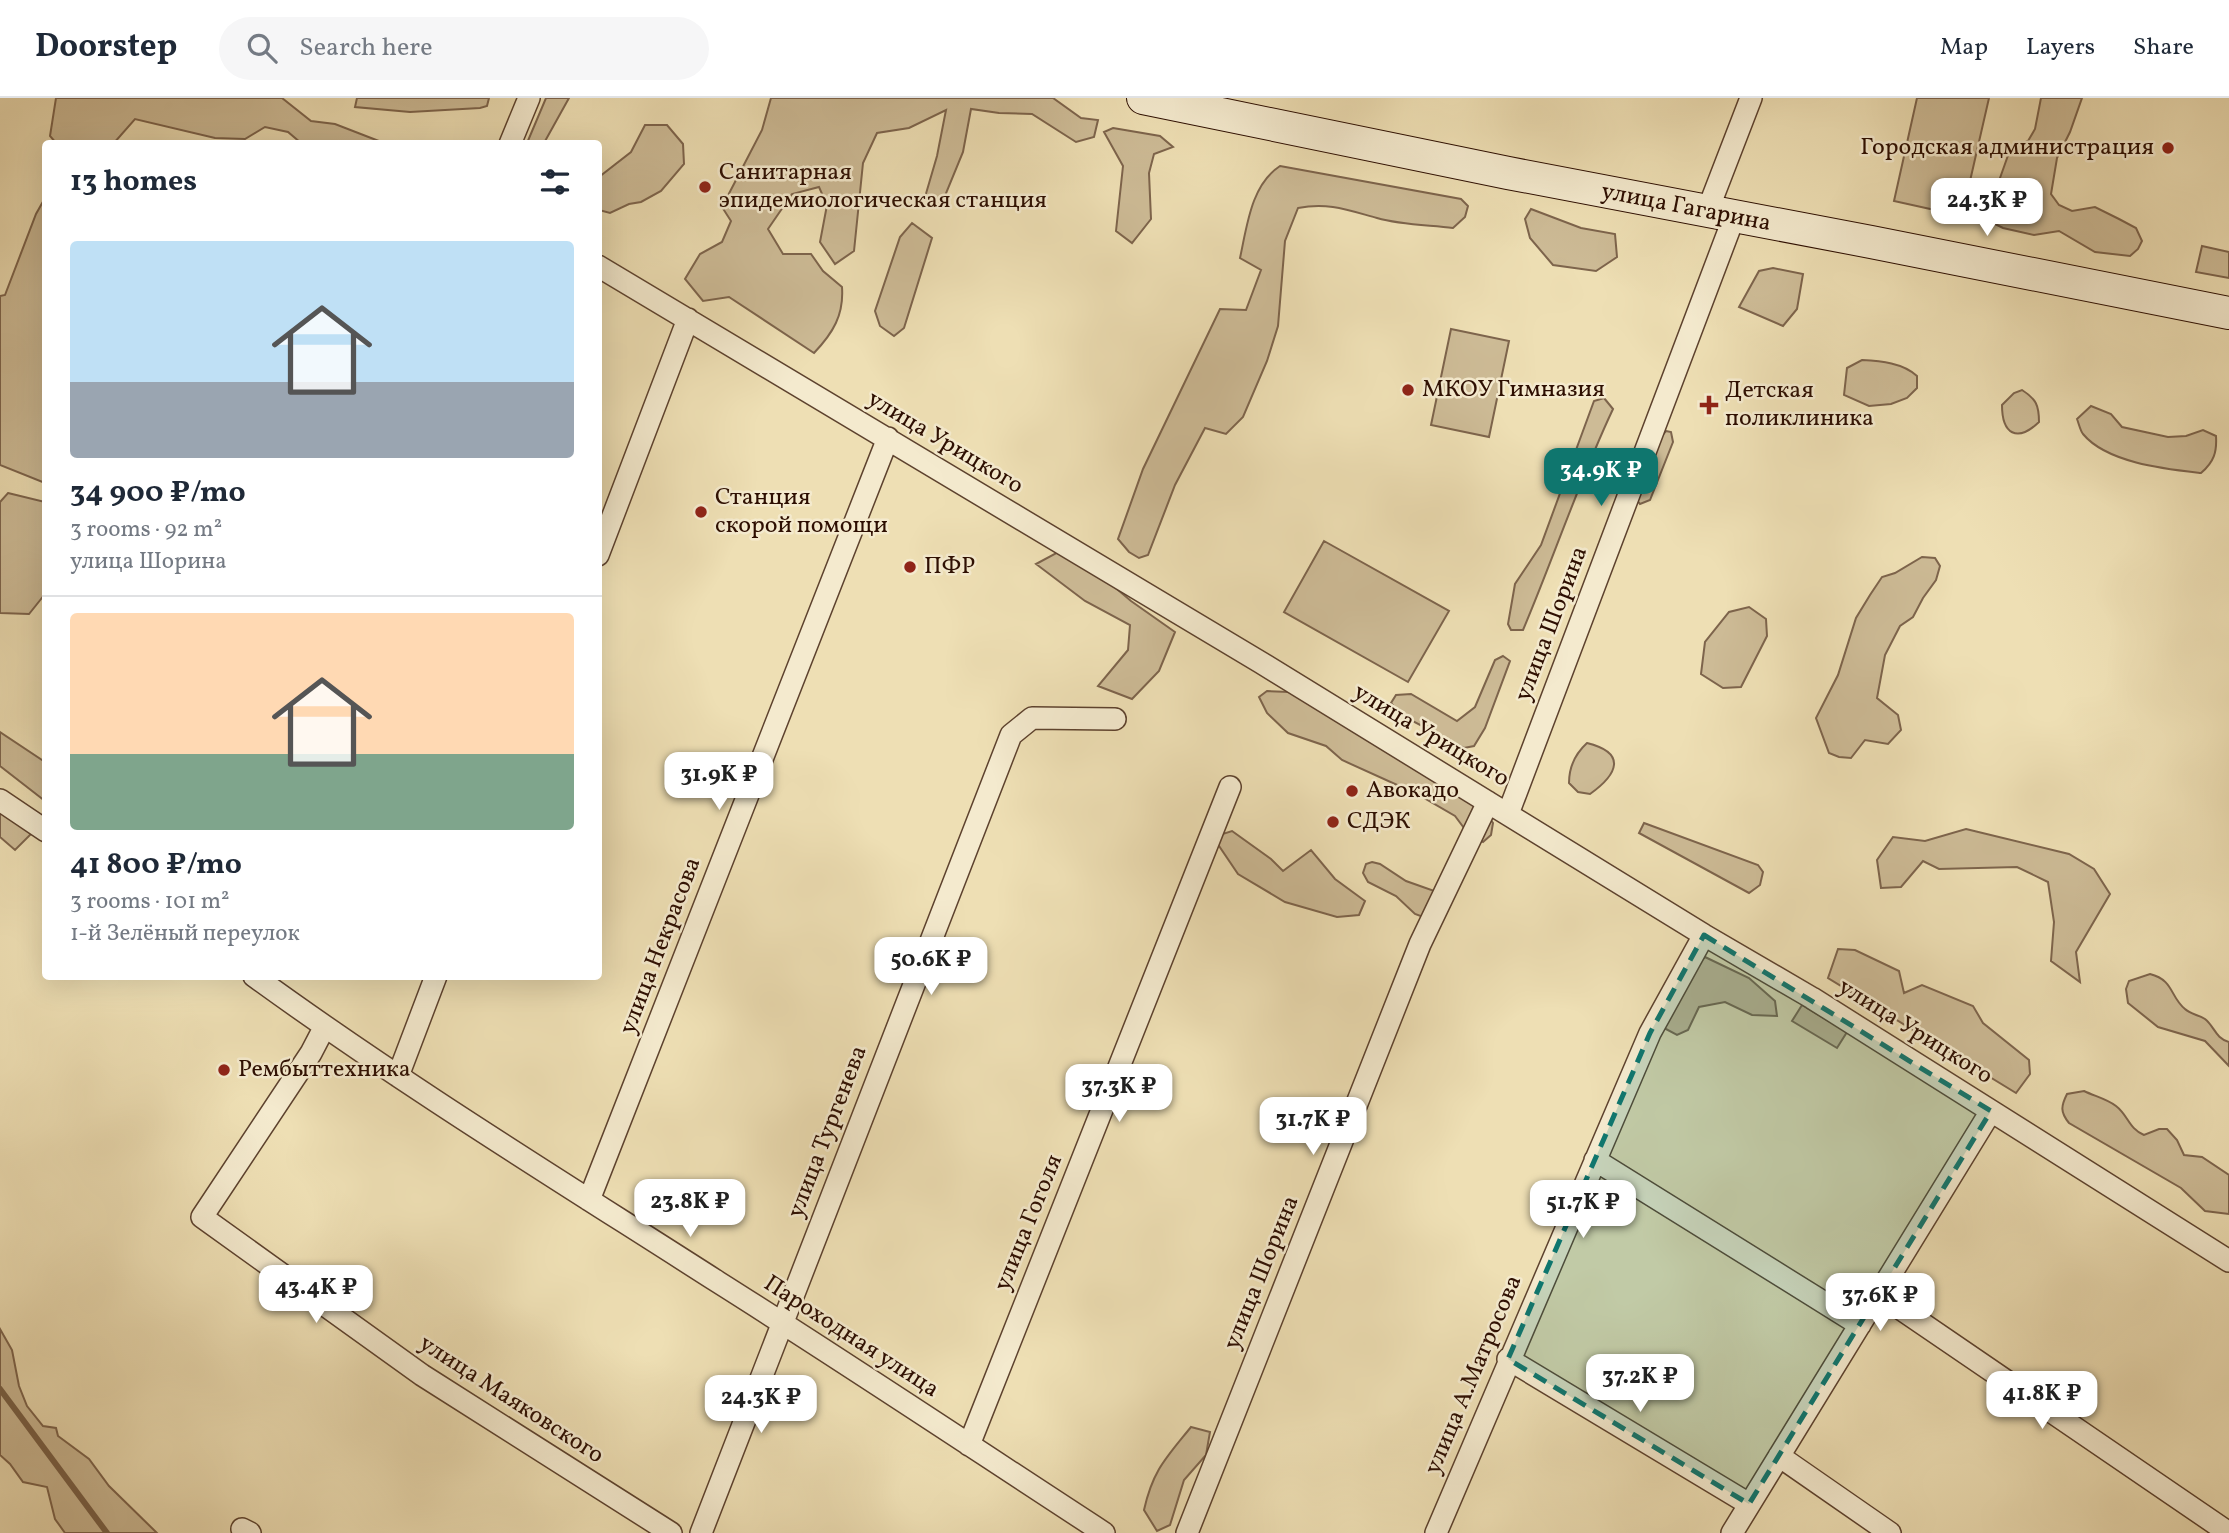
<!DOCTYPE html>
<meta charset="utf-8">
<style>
:root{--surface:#fff;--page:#f6f6f7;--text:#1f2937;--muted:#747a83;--line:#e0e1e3;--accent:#0f766e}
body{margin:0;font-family:Vollkorn,serif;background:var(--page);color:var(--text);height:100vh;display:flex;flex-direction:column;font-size:26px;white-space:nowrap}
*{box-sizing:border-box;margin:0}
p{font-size:23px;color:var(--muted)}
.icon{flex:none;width:38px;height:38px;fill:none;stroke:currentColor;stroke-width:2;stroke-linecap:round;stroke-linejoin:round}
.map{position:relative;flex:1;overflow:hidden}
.sheet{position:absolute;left:42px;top:42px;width:560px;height:840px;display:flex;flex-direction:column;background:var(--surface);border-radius:7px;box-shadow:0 7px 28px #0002}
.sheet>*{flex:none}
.price{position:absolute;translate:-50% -60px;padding:0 16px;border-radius:14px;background:#fff;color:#222;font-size:23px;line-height:46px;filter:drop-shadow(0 2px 4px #0008)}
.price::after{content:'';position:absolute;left:50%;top:42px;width:21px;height:16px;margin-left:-10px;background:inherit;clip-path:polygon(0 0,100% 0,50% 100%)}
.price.selected{background:var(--accent);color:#fff}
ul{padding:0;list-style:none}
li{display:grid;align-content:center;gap:14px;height:371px;padding:0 28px}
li+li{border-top:2px solid var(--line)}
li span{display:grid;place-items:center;height:217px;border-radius:7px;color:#555}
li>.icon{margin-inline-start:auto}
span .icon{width:126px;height:126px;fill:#fffc;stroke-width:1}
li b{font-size:30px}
h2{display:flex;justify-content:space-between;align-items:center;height:84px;padding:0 28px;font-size:30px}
header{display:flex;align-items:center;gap:42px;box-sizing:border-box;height:98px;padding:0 35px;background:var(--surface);border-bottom:2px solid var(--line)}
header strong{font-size:33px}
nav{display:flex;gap:38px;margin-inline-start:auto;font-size:24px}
.search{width:490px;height:63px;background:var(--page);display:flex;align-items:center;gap:18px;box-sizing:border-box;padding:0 24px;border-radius:38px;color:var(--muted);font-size:26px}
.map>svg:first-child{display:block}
.green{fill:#cdbb96;stroke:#7d644c;stroke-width:2}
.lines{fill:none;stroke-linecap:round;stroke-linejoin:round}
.stream{stroke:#796148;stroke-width:6}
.street-casing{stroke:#5d422e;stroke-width:24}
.secondary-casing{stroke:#2d0e01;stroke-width:34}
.street{stroke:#f4eace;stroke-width:21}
.secondary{stroke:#f4eace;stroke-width:32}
.marked{fill:#0f766e;fill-opacity:0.2;stroke:#0f766e;stroke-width:5;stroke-dasharray:14 9;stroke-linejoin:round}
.poi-dot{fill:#8f2418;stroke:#f4eace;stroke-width:2.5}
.labels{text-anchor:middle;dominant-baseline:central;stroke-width:5;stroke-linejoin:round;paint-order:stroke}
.poi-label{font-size:24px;fill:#2d0e01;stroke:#f4eace;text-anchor:start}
.street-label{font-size:24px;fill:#2d0e01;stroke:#f4eace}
</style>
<header>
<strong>Doorstep</strong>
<div class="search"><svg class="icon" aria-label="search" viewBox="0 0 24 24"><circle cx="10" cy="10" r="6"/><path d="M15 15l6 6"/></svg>Search here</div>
<nav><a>Map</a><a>Layers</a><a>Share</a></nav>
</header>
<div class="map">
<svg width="2229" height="1435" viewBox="0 0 2229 1435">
<rect width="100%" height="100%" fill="#eedfb4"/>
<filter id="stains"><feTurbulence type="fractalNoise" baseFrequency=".00286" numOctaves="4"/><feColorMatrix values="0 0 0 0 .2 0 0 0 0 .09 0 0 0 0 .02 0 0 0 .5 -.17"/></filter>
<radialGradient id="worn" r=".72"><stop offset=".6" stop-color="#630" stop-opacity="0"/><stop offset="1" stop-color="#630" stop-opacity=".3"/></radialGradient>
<!-- green -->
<path class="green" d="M56 0H282L311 23 335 26 384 45H301L288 34 265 29 245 41 215 40 135 21 114 45H56L50 38Z
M357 0H489L487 8 480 10 410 14 355 9Z
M546 0H569L544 45H527Z
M771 0H1053L1081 20 1098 22 1094 39 1076 44 1032 16 999 15 971 11 963 54 940 110 925 99 937 58 946 12 909 30 877 35 863 65 854 153 835 166 820 144 827 107 819 89 792 96 768 131 783 156H811L823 173 842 189C844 217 833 235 814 255L729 199 703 203 685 181 700 156 722 144 731 123 722 109 762 32Z
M1917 0H1989L1962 118 1894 103Z
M2041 0H2082L2070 34 2057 60 2051 96 2059 107 2072 113 2095 109 2119 121 2136 130 2142 143 2138 151 2130 158 2095 154 2059 133 2034 137 2003 130 1991 124 1989 111 2011 49 2028 43 2035 31Z
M645 27H667L683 46 684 66 661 93 641 104 629 106 610 115 599 112V79L631 54Z
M1113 30 1160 38 1173 49 1154 56 1149 75 1151 121 1132 145 1116 133 1123 68 1104 34Z
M1280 68 1461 101 1468 108 1465 119 1453 130C1428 127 1401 127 1377 120 1348 112 1328 104 1298 110L1285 143 1278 228 1267 263 1243 319 1226 336 1205 330 1175 387 1148 457 1139 460 1129 454 1118 441 1143 371 1220 211 1246 212 1261 172 1240 160C1247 128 1251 87 1280 68Z
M45 100V385L0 367V198L5 197 36 116Z
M1531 111 1581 130 1615 136 1617 159 1596 173 1553 167 1530 140 1525 121Z
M912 125 932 140 904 230 894 238 880 228 875 213 900 139Z
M2202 148 2229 154V180L2196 174Z
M1773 170 1803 176 1797 211 1783 228 1739 209 1759 173Z
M1451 231 1509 243 1489 339 1431 327Z
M1862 262C1881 263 1903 265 1917 278V290L1907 300 1891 306 1869 308 1844 297 1847 270Z
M2022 292C2036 301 2039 307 2039 324 2017 345 2002 336 2002 307L2014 295Z
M1604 300 1613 311C1579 383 1554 459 1523 532H1511L1508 526 1515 486 1541 447 1594 303Z
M2091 308 2111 316 2122 329 2168 339 2186 338 2203 332 2216 338C2217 354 2214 364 2201 375 2166 371 2107 365 2083 336 2080 332 2079 326 2077 321Z
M1666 333 1671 334 1673 344 1650 402 1640 406 1637 402 1659 341Z
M8 395 45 404V496L29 516 0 515V404Z
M1324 443 1449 513 1408 584 1284 514Z
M1060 453 1085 464 1131 503 1175 534 1159 573 1132 601 1098 588 1128 552 1130 527 1085 503 1036 466Z
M1922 459 1935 460 1940 468 1936 482 1923 500 1913 519 1900 528 1885 557 1877 600 1898 617 1901 632 1888 646 1865 642 1851 660 1839 659 1829 655 1816 620 1838 577 1856 520 1870 497 1882 479 1895 475Z
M1749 509 1766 521 1767 538 1741 589 1723 590 1701 576 1705 544 1729 514Z
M1503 558 1510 563 1485 630 1474 648 1464 650 1401 617 1391 605 1396 597 1411 596 1457 623 1475 609 1495 562Z
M1267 593 1289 594 1322 610 1479 705 1493 725 1491 737 1483 744 1467 734 1455 718 1417 696 1342 662 1326 648 1288 635 1267 615 1259 599Z
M0 634 45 664V703L0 668Z
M1587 645C1627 655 1618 676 1590 696L1578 694 1569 685C1569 668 1575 656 1587 645Z
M0 704 26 717 31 736 15 752 0 739Z
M1644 725 1758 767 1763 774 1760 787 1749 795 1639 735Z
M1966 731 2069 756 2094 771 2110 796 2076 854 2080 884 2051 863 2054 824 2048 784 2017 769 1939 771 1923 763 1901 789 1881 790 1877 762 1893 739 1925 743Z
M1232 733 1271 761 1283 773 1311 752 1335 781 1365 803 1359 817 1337 819 1285 804 1238 776 1213 739Z
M1372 764 1380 766 1406 783 1440 795 1426 820 1415 816 1396 798 1368 784 1363 775 1366 766Z
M1838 851 1855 852 1899 873 1904 895 1922 887 1973 908 1983 925 2029 962 2030 976 2016 995 1828 880Z
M1705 859 1749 880 1775 903 1777 918 1752 917 1725 904 1699 909 1688 932 1677 937 1664 930 1696 868Z
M2150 876C2174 882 2170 899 2185 911 2190 916 2199 917 2205 921 2215 929 2215 940 2229 944V968L2205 943 2158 929 2128 905 2126 891 2129 883Z
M1802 907 1847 934 1837 950 1792 923Z
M2084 993C2094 998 2107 1001 2116 1008 2128 1017 2129 1031 2144 1037L2159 1031H2167L2177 1042 2184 1057 2202 1059 2229 1077V1116L2205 1113 2181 1090 2069 1025C2060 1014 2061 1008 2067 996Z
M0 1231 12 1252 19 1288 27 1308 43 1328 56 1330 58 1338 89 1361 109 1388 157 1435H65L55 1421 47 1389 23 1384 10 1366 0 1357Z
M1191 1329 1210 1334 1206 1357 1184 1382 1170 1427 1157 1433 1144 1412C1153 1372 1166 1360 1191 1329Z"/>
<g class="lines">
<!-- stream -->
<path class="stream" d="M0 1291 107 1435"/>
<defs>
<path id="street" d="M510 46 529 0
M1707 114 1751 0
M598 168 1260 564 1704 837 1812 900 2229 1163
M598 457 688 221
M0 702 46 733
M1508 716 1734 119
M254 878C404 987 562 1084 718 1184 848 1266 975 1351 1104 1435
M324 930 311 955 202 1119 422 1277 671 1435
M398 978 436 878
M1595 1062 1860 1227
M589 1102 888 340
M1879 1196 2229 1435
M1508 1261 1749 1406
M969 1347 1230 689
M1779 1358 1890 1435
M242 1431 250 1435
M701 1435 1011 637 1032 620 1115 621
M1187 1435 1420 846 1488 704
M1436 1435 1650 935 1704 837
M1732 1435 1991 1013"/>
<path id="secondary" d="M1143 0 1508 75 1871 144 2229 215"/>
</defs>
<!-- street casing -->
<use href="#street" class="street-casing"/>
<!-- secondary casing -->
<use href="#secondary" class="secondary-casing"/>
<!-- street -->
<use href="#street" class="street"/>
<!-- secondary -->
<use href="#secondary" class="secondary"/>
</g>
<!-- marked area -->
<path class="marked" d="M1704 837 1991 1013 1749 1406 1508 1261 1650 935Z"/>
<!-- markers -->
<g class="poi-dot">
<circle cx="2168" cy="50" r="7"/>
<circle cx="705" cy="89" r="7"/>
<circle cx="1408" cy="292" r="7"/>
<path d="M1705.5 296.5h7v7h7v7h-7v7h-7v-7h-7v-7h7z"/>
<circle cx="701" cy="414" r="7"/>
<circle cx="910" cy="469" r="7"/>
<circle cx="1352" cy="693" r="7"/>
<circle cx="1333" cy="724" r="7"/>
<circle cx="224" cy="972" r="7"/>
</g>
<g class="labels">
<!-- poi labels -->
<g class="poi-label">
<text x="2154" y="50" text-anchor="end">Городская администрация</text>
<text x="719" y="75">Санитарная<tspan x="719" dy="28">эпидемиологическая станция</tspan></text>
<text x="1422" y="292">МКОУ Гимназия</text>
<text x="1725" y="293">Детская<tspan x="1725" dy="28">поликлиника</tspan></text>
<text x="715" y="400">Станция<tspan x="715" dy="28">скорой помощи</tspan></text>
<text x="924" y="469">ПФР</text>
<text x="1366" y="693">Авокадо</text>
<text x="1347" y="724">СДЭК</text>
<text x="238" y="972">Рембыттехника</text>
</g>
<!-- street labels -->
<g class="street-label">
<text transform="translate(1686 110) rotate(11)">улица Гагарина</text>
<text transform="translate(945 345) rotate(31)">улица Урицкого</text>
<text transform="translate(1552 526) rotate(-69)">улица Шорина</text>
<text transform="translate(1431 638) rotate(31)">улица Урицкого</text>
<text transform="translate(661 848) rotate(-69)">улица Некрасова</text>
<text transform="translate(1915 934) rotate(32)">улица Урицкого</text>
<text transform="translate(828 1034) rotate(-69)">улица Тургенева</text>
<text transform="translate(1029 1125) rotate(-68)">улица Гоголя</text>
<text transform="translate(1262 1175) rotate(-68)">улица Шорина</text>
<text transform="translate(851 1239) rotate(33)">Пароходная улица</text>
<text transform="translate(1474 1277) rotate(-67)">улица А.Матросова</text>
<text transform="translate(511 1302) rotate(33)">улица Маяковского</text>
</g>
</g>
<rect width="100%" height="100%" filter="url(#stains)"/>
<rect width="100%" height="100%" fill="url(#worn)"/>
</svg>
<b class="price" style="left:1987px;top:140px">24.3K ₽</b>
<b class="price selected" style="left:1601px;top:410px">34.9K ₽</b>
<b class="price" style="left:719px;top:714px">31.9K ₽</b>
<b class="price" style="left:931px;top:899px">50.6K ₽</b>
<b class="price" style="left:1119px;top:1026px">37.3K ₽</b>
<b class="price" style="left:1313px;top:1059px">31.7K ₽</b>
<b class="price" style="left:690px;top:1141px">23.8K ₽</b>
<b class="price" style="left:1583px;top:1142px">51.7K ₽</b>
<b class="price" style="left:316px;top:1227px">43.4K ₽</b>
<b class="price" style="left:1880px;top:1235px">37.6K ₽</b>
<b class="price" style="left:1640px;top:1316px">37.2K ₽</b>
<b class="price" style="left:2042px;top:1333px">41.8K ₽</b>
<b class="price" style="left:761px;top:1337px">24.3K ₽</b>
<section class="sheet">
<h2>13 homes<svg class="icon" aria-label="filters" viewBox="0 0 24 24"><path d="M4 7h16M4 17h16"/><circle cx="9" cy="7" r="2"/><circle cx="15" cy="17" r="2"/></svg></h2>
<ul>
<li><span style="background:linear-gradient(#bfe0f5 65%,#9aa5b1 0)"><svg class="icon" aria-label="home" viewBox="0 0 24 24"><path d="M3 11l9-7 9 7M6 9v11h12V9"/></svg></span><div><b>34 900 ₽/mo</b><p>3 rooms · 92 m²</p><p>улица Шорина</p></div></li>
<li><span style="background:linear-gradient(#ffd9b3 65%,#7fa58c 0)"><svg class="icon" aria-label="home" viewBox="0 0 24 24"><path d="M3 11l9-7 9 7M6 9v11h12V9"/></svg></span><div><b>41 800 ₽/mo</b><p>3 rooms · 101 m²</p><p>1-й Зелёный переулок</p></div></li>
</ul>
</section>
</div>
